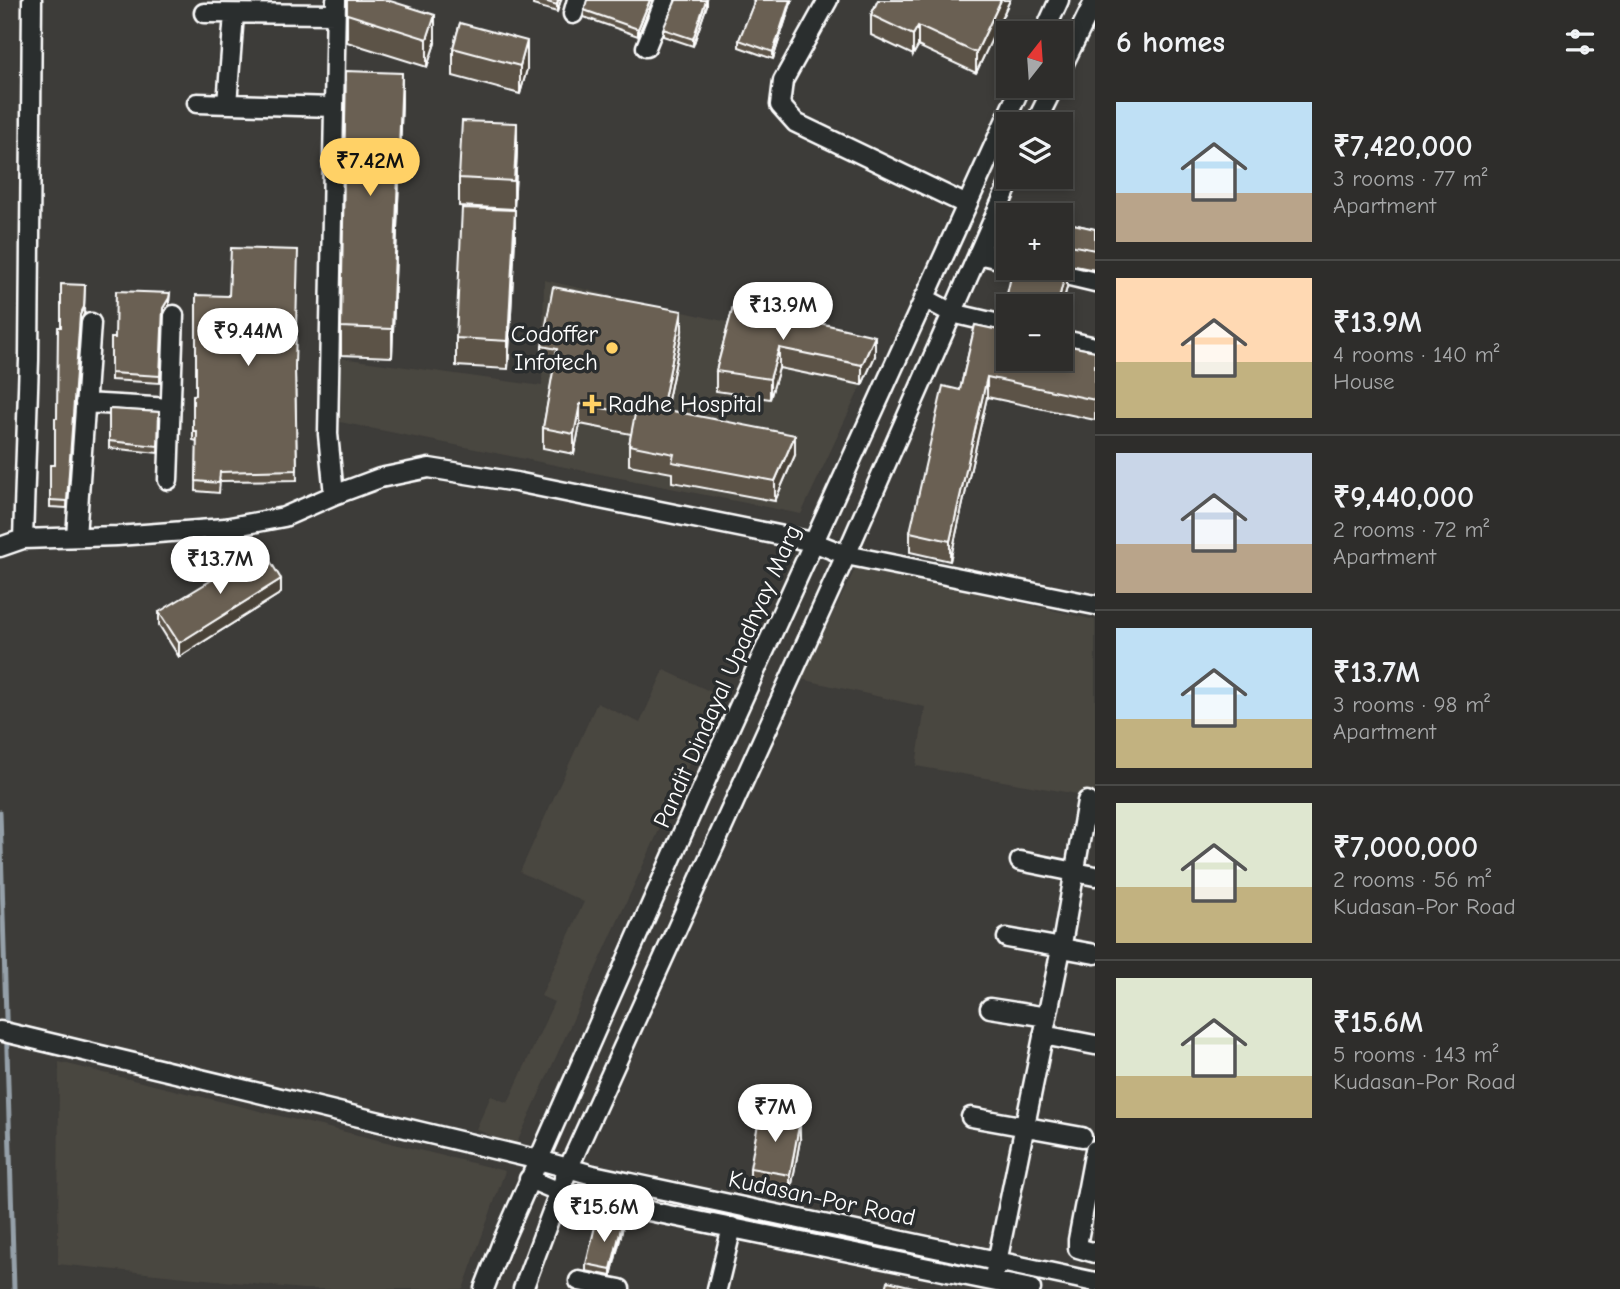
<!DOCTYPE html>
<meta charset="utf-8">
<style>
:root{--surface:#2e2d2b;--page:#363533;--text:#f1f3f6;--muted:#a7a8a9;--line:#494947;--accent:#ffd166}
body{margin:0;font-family:"Comic Neue",sans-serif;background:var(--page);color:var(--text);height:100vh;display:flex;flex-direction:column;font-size:26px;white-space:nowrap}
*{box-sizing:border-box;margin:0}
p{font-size:23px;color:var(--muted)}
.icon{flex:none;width:38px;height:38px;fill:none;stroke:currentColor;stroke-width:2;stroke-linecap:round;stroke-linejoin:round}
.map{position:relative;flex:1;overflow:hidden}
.panel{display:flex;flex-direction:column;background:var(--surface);width:525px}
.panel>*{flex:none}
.needle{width:46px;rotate:17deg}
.buttons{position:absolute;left:996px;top:21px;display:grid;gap:14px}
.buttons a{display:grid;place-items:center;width:77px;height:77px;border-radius:0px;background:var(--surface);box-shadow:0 4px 10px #0003,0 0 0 2px var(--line);font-size:35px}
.price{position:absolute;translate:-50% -60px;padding:0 16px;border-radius:24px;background:#fff;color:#222;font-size:23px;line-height:46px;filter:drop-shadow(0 2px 4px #0008)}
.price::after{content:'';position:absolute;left:50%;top:42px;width:21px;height:16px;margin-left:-10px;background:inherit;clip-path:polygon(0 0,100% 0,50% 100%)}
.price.active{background:var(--accent);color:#111}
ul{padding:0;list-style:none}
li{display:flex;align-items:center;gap:21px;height:175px;padding:0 21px}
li+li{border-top:2px solid var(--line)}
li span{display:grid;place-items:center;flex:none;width:196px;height:140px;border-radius:0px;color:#555}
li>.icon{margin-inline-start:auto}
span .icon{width:84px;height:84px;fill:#fffc;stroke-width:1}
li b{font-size:30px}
h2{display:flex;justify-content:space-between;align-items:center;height:84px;padding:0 21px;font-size:30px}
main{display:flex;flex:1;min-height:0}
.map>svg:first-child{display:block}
.built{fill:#4a4740}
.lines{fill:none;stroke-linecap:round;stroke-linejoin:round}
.stream{stroke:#95a0a9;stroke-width:5}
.minor-casing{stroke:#fff;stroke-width:23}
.minor{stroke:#2a2d2e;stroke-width:18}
.wall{fill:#5b5347;stroke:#fff;stroke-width:2}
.shaded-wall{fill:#4a4339;stroke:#fff;stroke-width:2}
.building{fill:#6a6052;stroke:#fff;stroke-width:2}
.poi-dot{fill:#ffd166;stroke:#2a2d2e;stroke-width:2.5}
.labels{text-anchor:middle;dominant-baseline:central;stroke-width:7;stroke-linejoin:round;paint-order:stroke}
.poi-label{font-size:24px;fill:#fff;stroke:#2a2d2e;text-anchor:end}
.street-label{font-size:24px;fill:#fff;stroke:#2a2d2e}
</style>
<main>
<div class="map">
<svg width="1095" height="1289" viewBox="0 0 1095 1289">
<rect width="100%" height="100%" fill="#3d3c39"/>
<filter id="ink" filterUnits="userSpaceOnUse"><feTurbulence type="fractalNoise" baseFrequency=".0143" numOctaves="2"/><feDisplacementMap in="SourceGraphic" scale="14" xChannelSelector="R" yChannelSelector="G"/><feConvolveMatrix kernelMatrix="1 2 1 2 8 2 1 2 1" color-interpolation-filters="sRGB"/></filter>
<g filter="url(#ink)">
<!-- built -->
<path class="built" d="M544 280 875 356 801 514 340 422 341 358 542 386Z
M857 565 1095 620V797L916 766 925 707 801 679Z
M664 670 720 696 515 1147 476 1129 491 1096 508 1103 554 1002 541 996 584 902 520 872 597 703 640 723Z
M59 1062 505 1171 463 1289H303L58 1264Z"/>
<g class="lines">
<!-- stream -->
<path class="stream" d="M0 812 14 1289"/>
<defs>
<path id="minor" d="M336 0 328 434 334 495 380 478 429 468 516 482 813 542 846 555 1095 605
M828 0 783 81 780 105 796 123 967 205
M204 13 336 14
M573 14 577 0
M1044 33 1059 0
M646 47 665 0
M1060 71 1095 0
M197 103 334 107
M227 104 234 14
M1035 124 1054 86
M978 254 1008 261
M1036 268 1095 282
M924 298 952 313 1008 326
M1060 339 1095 347
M85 403 171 408
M168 480 174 315
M76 537 91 323
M23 539 29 360 32 0
M0 547 23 539 117 536 225 528 284 517 334 495
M1020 861 1095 876
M1007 938 1095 954
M990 1008 1047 1017
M0 1031 539 1160 593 1175 1095 1282
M1043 1035 1095 1045
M971 1117 1082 1137
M1095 1150 1078 1240V1248L1095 1253
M529 1179 560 1192 590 1199 1031 1289
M995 1272 1062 944 1087 801
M579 1281 620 1289
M484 1289 501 1245 713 764 1021 86
M523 1289 568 1169 846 555 1012 177
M717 1289 732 1227"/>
</defs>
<!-- minor casing -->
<use href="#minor" class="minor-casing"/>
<!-- minor -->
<use href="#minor" class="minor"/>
</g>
<!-- wall -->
<path class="wall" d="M347 0 435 43 427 67 347 42Z
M533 0H561L557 12 533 5Z
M652 0 638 36 584 17V10Z
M707 0V5L693 46 663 36V29Z
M753 0H792L773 59 739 47V40L754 3Z
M878 0H1010L976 73 918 46 913 55 871 35V15Z
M460 23 527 69 520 94 453 76V48Z
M402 101 392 357 341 355V327Z
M517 151 514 209 459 206V178Z
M1060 221 1095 229V270L1060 263Z
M515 238 508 369 456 366V338Z
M1067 287 1060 314V306H1008V314H1007V294Z
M170 293 169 305 163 315 160 383 111 380V338H115Z
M734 303 875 356 862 385 779 368 770 399 716 391V371Z
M84 314 80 322 67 508 50 507V465H55L61 327Z
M975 325 1095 351V420L987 397 950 561 910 552V532L960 390Z
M682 331 666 410 795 455 775 501 672 482V473L629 465V445L631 434 580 424 574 454 543 448V428L554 369 542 366V346Z
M295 373 297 480 220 481 219 493 196 491 197 441 193 440V395Z
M109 409 159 412 158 453 109 448Z
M281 593 179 657 159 625V612Z
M800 1140 790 1195 750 1188V1168Z
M622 1231 611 1276 586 1271V1264Z"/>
<!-- shaded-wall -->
<path class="shaded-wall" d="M558 0H561L557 12V5Z
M650 0H652V2L638 36V29Z
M706 0 707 5 693 46V39Z
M790 0H792L773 59V52Z
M1001 0H1010L976 73V53Z
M435 15V43L427 67V39Z
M918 26V46L913 55V35Z
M527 41V69L520 94V66Z
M402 73V101L392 357V329Z
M517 123V151L514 209V181Z
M515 210V238L508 369V341Z
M1067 267V287L1060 314V306H1057Z
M85 285 84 314 80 322 67 508 80 315Z
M169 298V305L163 315 160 383 163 308Z
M682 311V331L662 429V409Z
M875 336V356L862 385V365Z
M779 348V368L770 399V379Z
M987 377V397L950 561V541Z
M580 404V424L574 454V434Z
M795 435V455L775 501V481Z
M281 579V593L179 657V643Z
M800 1120V1140L790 1195V1175Z
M622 1224V1231L611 1276V1269Z"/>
<!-- building -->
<path class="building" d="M347 0H387L435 15 427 39 347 14Z
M541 0H558L557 5Z
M587 0H650L638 29 584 10Z
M676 0H706L693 39 663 29Z
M755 0H790L773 52 739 40Z
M878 0H1001L976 53 918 26 913 35 871 15Z
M460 23 527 41 520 66 453 48Z
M346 71 402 73 392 329 341 327Z
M462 121 517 123 514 181 459 178Z
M462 208 515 210 508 341 456 338Z
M1024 212 1039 215H1023Z
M1060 221 1095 229V250L1060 243Z
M231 248 298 250 295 367 297 470 220 472 219 483 196 481 197 431H193V395H196V295L229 296Z
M1060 265 1067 267 1057 306H1032L1019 303 1015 297 1007 294 1013 268H1060Z
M61 284 85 285 84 307 80 315 67 501 50 500V465H55V418H57L58 327H61Z
M553 287 682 311 662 409 795 435 775 481 672 462 674 454 629 445 635 414 580 404 574 434 543 428 557 349 542 346Z
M116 291 170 293 169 298 163 308 160 376 111 373V338H115Z
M734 303 875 336 862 365 779 348 770 379 716 371Z
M975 325 1008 332V359H1060V344L1095 351V400L987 377 950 541 910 532 943 386 960 390Z
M109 409 159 412 158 446 109 441Z
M263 549 281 579 179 643 159 612Z
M760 1113 800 1120 790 1175 750 1168Z
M597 1218 622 1224 611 1269 586 1264Z
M888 1281 922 1289H886Z"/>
</g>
<!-- markers -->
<g class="poi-dot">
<circle cx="612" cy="348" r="7"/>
<path d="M588.5 393.5h7v7h7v7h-7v7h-7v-7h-7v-7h7z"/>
</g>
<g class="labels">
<!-- poi labels -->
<g class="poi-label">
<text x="598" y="334">Codoffer<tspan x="598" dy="28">Infotech</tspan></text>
<text x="608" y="404" text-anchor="start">Radhe Hospital</text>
</g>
<!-- street labels -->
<g class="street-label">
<text transform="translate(727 676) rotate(-66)">Pandit Dindayal Upadhyay Marg</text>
<text transform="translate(822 1198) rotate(12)">Kudasan-Por Road</text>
</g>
</g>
</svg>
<div class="buttons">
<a><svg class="needle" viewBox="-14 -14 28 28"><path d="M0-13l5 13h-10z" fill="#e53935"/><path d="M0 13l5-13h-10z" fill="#a7a8a9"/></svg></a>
<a><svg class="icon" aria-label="layers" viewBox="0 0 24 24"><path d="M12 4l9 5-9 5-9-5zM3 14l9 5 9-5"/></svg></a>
<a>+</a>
<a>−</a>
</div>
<b class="price active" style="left:370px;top:198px">₹7.42M</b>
<b class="price" style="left:783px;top:342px">₹13.9M</b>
<b class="price" style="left:248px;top:368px">₹9.44M</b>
<b class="price" style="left:220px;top:596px">₹13.7M</b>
<b class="price" style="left:775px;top:1144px">₹7M</b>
<b class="price" style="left:604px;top:1244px">₹15.6M</b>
</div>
<section class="panel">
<h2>6 homes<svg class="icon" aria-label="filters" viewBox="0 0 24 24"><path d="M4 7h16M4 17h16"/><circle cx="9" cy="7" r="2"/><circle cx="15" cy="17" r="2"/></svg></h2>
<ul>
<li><span style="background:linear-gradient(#bfe0f5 65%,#b9a48a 0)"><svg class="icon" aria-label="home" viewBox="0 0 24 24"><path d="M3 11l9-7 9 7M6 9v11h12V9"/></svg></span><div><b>₹7,420,000</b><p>3 rooms · 77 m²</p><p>Apartment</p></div></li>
<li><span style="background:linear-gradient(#ffd9b3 60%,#c2b280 0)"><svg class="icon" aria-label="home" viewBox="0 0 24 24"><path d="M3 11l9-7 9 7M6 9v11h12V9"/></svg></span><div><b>₹13.9M</b><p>4 rooms · 140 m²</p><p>House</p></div></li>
<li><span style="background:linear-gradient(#c9d6e8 65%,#b9a48a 0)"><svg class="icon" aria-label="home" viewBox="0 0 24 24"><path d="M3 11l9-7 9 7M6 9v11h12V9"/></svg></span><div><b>₹9,440,000</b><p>2 rooms · 72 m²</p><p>Apartment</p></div></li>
<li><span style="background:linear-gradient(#bfe0f5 65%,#c2b280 0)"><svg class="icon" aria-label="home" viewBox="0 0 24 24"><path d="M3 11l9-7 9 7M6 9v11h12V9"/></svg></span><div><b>₹13.7M</b><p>3 rooms · 98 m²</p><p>Apartment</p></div></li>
<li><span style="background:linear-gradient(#dfe7d0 60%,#c2b280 0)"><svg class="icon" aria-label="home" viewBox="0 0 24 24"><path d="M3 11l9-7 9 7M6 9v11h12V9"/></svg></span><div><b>₹7,000,000</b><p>2 rooms · 56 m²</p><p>Kudasan-Por Road</p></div></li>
<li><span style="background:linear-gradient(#dfe7d0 70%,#c2b280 0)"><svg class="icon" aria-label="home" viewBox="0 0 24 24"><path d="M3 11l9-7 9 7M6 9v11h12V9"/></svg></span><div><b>₹15.6M</b><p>5 rooms · 143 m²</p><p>Kudasan-Por Road</p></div></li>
</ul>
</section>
</main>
